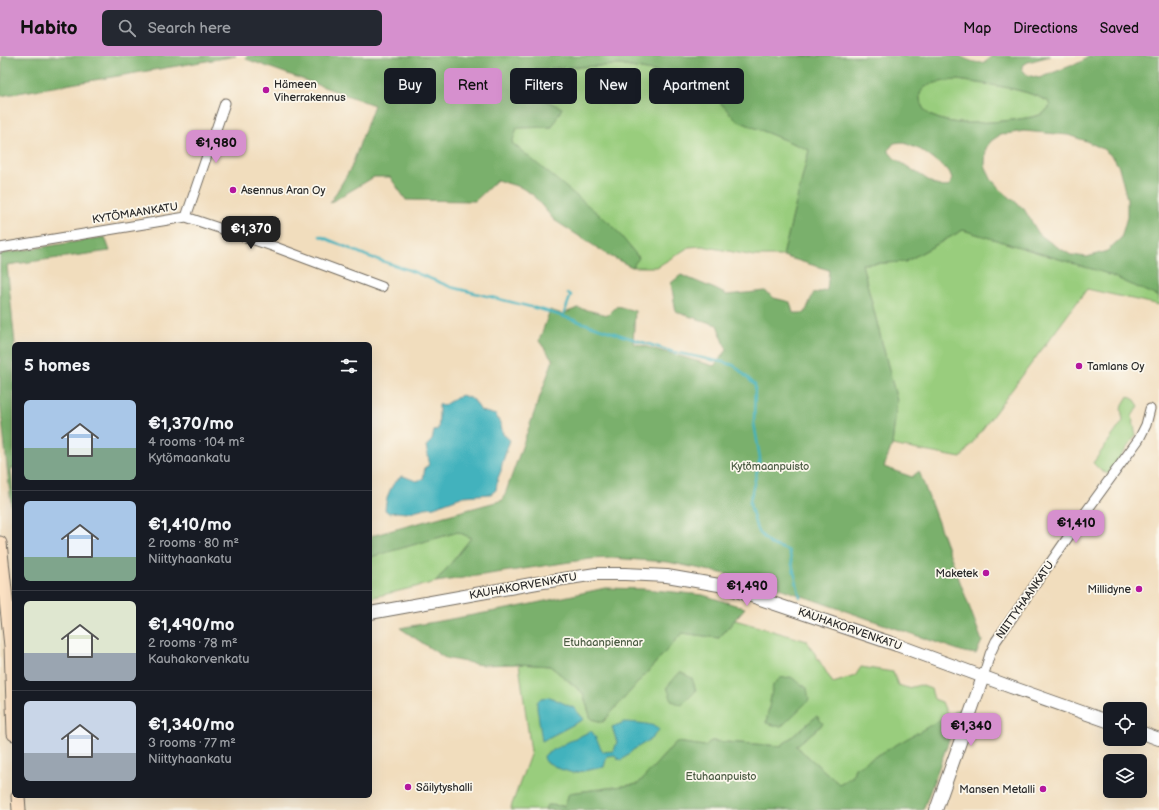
<!DOCTYPE html>
<meta charset="utf-8">
<style>
:root{--surface:#171b24;--page:#242831;--text:#f1f3f6;--muted:#9ea1a6;--line:#363941;--accent:#d690ce}
body{margin:0;font-family:"Balsamiq Sans",sans-serif;background:var(--page);color:var(--text);height:100vh;display:flex;flex-direction:column;font-size:15px;white-space:nowrap}
*{box-sizing:border-box;margin:0}
p{font-size:13px;color:var(--muted)}
.icon{flex:none;width:22px;height:22px;fill:none;stroke:currentColor;stroke-width:2;stroke-linecap:round;stroke-linejoin:round}
.map{position:relative;flex:1;overflow:hidden}
.details{position:absolute;left:12px;top:286px;width:360px;height:456px;display:flex;flex-direction:column;background:var(--surface);border-radius:6px;box-shadow:0 4px 16px #0002}
.details>*{flex:none}
.banner{position:absolute;left:384px;top:12px;width:380px;height:36px;display:flex;gap:8px}
.buttons{position:absolute;left:1103px;top:646px;display:grid;gap:8px}
.buttons a{display:grid;place-items:center;width:44px;height:44px;border-radius:6px;background:var(--surface);box-shadow:0 4px 16px #0002;font-size:20px}
.price{position:absolute;translate:-50% -34px;padding:0 9px;border-radius:8px;background:var(--accent);color:#111;font-size:13px;line-height:26px;filter:drop-shadow(0 1px 2px #0008)}
.price::after{content:'';position:absolute;left:50%;top:24px;width:12px;height:9px;margin-left:-6px;background:inherit;clip-path:polygon(0 0,100% 0,50% 100%)}
.price.on{background:#222;color:#fff}
ul{padding:0;list-style:none}
li{display:flex;align-items:center;gap:12px;height:100px;padding:0 12px}
li+li{border-top:1px solid var(--line)}
li span{display:grid;place-items:center;flex:none;width:112px;height:80px;border-radius:6px;color:#555}
li>.icon{margin-inline-start:auto}
span .icon{width:48px;height:48px;fill:#fffc;stroke-width:1}
li b{font-size:17px}
h2{display:flex;justify-content:space-between;align-items:center;height:48px;padding:0 12px;font-size:17px}
.chip{padding:0 14px;border-radius:6px;background:var(--surface);box-shadow:0 4px 16px #0002;font-size:14px;line-height:36px}
.chip.on{background:var(--accent);color:#111}
header{display:flex;align-items:center;gap:24px;box-sizing:border-box;height:56px;padding:0 20px;background:var(--accent);color:#111}
header strong{font-size:19px}
nav{display:flex;gap:22px;margin-inline-start:auto;font-size:14px}
.search{width:280px;height:36px;background:var(--page);display:flex;align-items:center;gap:10px;box-sizing:border-box;padding:0 14px;border-radius:6px;color:var(--muted);font-size:15px}
.map>svg:first-child{display:block}
.green{fill:#99cd7d;stroke:#627c54}
.forest{fill:#7ab06c;stroke:#526e4c;fill-rule:evenodd}
.water{fill:#43b2bd;stroke:#376e74}
.lines{fill:none;stroke-linecap:round;stroke-linejoin:round}
.stream{stroke:#43b2bd;stroke-width:2.5}
.minor-casing{stroke:#70695e;stroke-width:11}
.tertiary-casing{stroke:#70695e;stroke-width:14}
.secondary-casing{stroke:#70695e;stroke-width:15}
.minor{stroke:#fff;stroke-width:9}
.tertiary{stroke:#fff;stroke-width:12}
.secondary{stroke:#fee4c6;stroke-width:13}
.poi-dot{fill:#b5179e;stroke:#fbf7ec;stroke-width:1.5}
.labels{text-anchor:middle;dominant-baseline:central;stroke-width:3.5;stroke-linejoin:round;paint-order:stroke}
.poi-label{font-size:11px;fill:#2b2b2b;stroke:#fbf7ec;text-anchor:start}
.street-label{font-size:11px;fill:#2b2b2b;stroke:#fbf7ec}
.park-label{font-size:11px;fill:#4c5c44;stroke:#fbf7ec}
</style>
<header>
<strong>Habito</strong>
<div class="search"><svg class="icon" aria-label="search" viewBox="0 0 24 24"><circle cx="10" cy="10" r="6"/><path d="M15 15l6 6"/></svg>Search here</div>
<nav><a>Map</a><a>Directions</a><a>Saved</a></nav>
</header>
<div class="map">
<svg width="1159" height="754" viewBox="0 0 1159 754">
<rect width="100%" height="100%" fill="#fbf7ec"/>
<filter id="ink" filterUnits="userSpaceOnUse"><feTurbulence type="fractalNoise" baseFrequency=".025" numOctaves="2"/><feDisplacementMap in="SourceGraphic" scale="8" xChannelSelector="R" yChannelSelector="G"/><feConvolveMatrix kernelMatrix="1 2 1 2 8 2 1 2 1" color-interpolation-filters="sRGB"/></filter>
<filter id="wash" filterUnits="userSpaceOnUse"><feTurbulence type="fractalNoise" baseFrequency=".012" numOctaves="4" result="noise"/><feDisplacementMap in="SourceGraphic" scale="16" xChannelSelector="R" yChannelSelector="G"/><feGaussianBlur stdDeviation="0.9" result="paint"/><feColorMatrix in="noise" values="0 0 0 0 0 0 0 0 0 0 0 0 0 0 0 0 0 1.4 0 .05"/><feComposite in="paint" operator="in"/></filter>
<g filter="url(#wash)">
<rect width="100%" height="100%" fill="#f1ddbd"/>
<!-- green -->
<path class="green" d="M620 9 700 24 736 64 809 94 783 200H754L702 190 689 191 657 211H632L639 201 512 87 516 72 552 71 561 52 529 37 535 13Z
M958 24C988 29 1020 31 1048 45L1050 50C1048 52 1046 55 1044 57 1034 64 972 68 959 67 950 66 940 64 932 60 925 56 921 51 920 43 917 26 945 25 958 24Z
M963 174 1106 217 1159 241V249L1087 233 961 402 892 389 897 345 862 208 905 206Z
M1128 340 1135 344 1139 350 1132 360 1136 379 1108 418 1101 415 1093 407 1123 365 1121 352Z
M458 476 471 482 436 526 370 542V501Z
M735 564 807 585 833 627 855 620 861 611 893 616 898 629 908 632 920 629 931 633 934 643 942 646 948 660 855 712 852 721 839 728 796 690 823 668 817 660 781 690 711 685 705 690 676 686 638 728 569 737 565 750 547 749 545 754H510L531 696 519 608 550 610 583 637 591 663 603 666 682 577 719 582Z"/>
<!-- forest -->
<path class="forest" d="M2 0H236L0 40Z
M247 0H960C969 5 985 12 991 0H1050L1028 6 1022 10V13L1027 19 1039 22 1081 6 1089 0H1159V241L1105 217 963 174 905 206 862 208 897 345 892 389 884 411 912 421 919 415 982 585 976 598 964 596 759 525 668 506 612 502 590 503 436 526 471 482 458 476 371 501V480L503 444 553 304 539 285 550 254 562 258 578 252 608 259 617 250 635 255 633 287 714 310 727 294 717 269 676 256 671 227 681 219 715 233 727 239 765 235 774 242 790 246 793 257H805L813 238 827 234 829 214 783 200 809 94 736 64 700 24 620 9 535 13 529 37 562 52 552 71 517 72 512 87 613 170 639 202 632 211 610 200 554 164 532 138 520 131 497 124 475 145 406 144 390 121H374L330 147 351 112 374 49 246 3ZM958 24C988 29 1020 31 1048 45L1050 50C1048 52 1046 55 1044 57 1034 64 972 68 959 67 950 66 940 64 932 60 925 56 921 51 920 43 917 26 946 25 958 24ZM1024 75 1068 79 1086 85 1103 93 1113 101 1119 111 1127 143V161L1121 182 1107 195 1087 201 1071 199 1051 187 1039 178 1024 153 1001 134 991 123 985 109 986 92 991 85 1000 79ZM902 86 921 94 949 115 952 122 950 129 944 131 936 129 894 102 889 96V93L894 87Z
M105 181 110 195 7 209 15 288H14V412L11 413 14 446V476L0 345V198Z
M605 532 644 533 703 539 745 552 719 582 682 577 603 666 591 663 583 637 550 610 519 608 481 609 445 602 400 572 513 552Z
M680 616 692 622 696 635 682 649 672 645 667 631Z
M791 621 807 632 809 644 781 671 766 667 773 629 780 622Z
M961 652 923 754H545L547 749 565 750 569 737 638 728 676 686 705 690 711 685 781 690 817 660 823 668 796 690 839 728 852 721 855 712Z"/>
<!-- water -->
<path class="water" d="M462 339 474 344 481 355 496 359 501 369 503 378 510 384 502 408 501 415 498 422 496 434 491 438 464 440 434 451 425 452 406 457 397 456 389 457 385 454C386 442 391 425 403 420L416 425 423 423 425 411 428 410 429 405 426 390 432 384 434 375 438 373C439 368 439 353 439 348L443 350C449 345 455 343 462 339Z
M550 641 574 652 584 663 542 685 537 651V646L541 642Z
M625 666C637 667 647 667 657 671L659 674 651 683 633 694 622 704 618 703 615 699 607 700 604 711 573 717 560 713 545 705 544 700 546 698 568 686 591 675 593 677 603 696 614 695 617 686 612 671Z"/>
<g class="lines">
<!-- stream -->
<path class="stream" d="M320 180 367 200 409 214 451 231 543 254 673 296 722 306 733 309 736 311 755 329 754 367 760 402 750 445V448L757 474 770 488 787 494 789 495 800 541
M563 260 571 239 568 237"/>
</g>
</g>
<g filter="url(#ink)">
<g class="lines">
<defs>
<path id="minor" d="M186 161 225 47
M0 192 186 161 275 191 382 231
M983 621 990 598 996 585 1080 464 1139 383 1146 369 1150 353"/>
<path id="tertiary" d="M370 557 537 527 596 518H625L667 520 719 529 897 589 1011 631 1110 666
M1140 676 1159 683
M936 754 983 621"/>
<path id="secondary" d="M0 487 11 590 14 678
M18 740 19 754"/>
</defs>
<!-- minor casing -->
<use href="#minor" class="minor-casing"/>
<!-- tertiary casing -->
<use href="#tertiary" class="tertiary-casing"/>
<!-- secondary casing -->
<use href="#secondary" class="secondary-casing"/>
<!-- minor -->
<use href="#minor" class="minor"/>
<!-- tertiary -->
<use href="#tertiary" class="tertiary"/>
<!-- secondary -->
<use href="#secondary" class="secondary"/>
</g>
</g>
<!-- markers -->
<g class="poi-dot">
<circle cx="266" cy="34" r="4"/>
<circle cx="233" cy="134" r="4"/>
<circle cx="1079" cy="310" r="4"/>
<circle cx="986" cy="517" r="4"/>
<circle cx="1139" cy="533" r="4"/>
<circle cx="408" cy="731" r="4"/>
<circle cx="1043" cy="733" r="4"/>
</g>
<g class="labels">
<!-- poi labels -->
<g class="poi-label">
<text x="274" y="28">Hämeen<tspan x="274" dy="13">Viherrakennus</tspan></text>
<text x="241" y="134">Asennus Aran Oy</text>
<text x="1087" y="310">Tamlans Oy</text>
<text x="978" y="517" text-anchor="end">Maketek</text>
<text x="1131" y="533" text-anchor="end">Millidyne</text>
<text x="416" y="731">Säilytyshalli</text>
<text x="1035" y="733" text-anchor="end">Mansen Metalli</text>
</g>
<!-- street labels -->
<g class="street-label">
<text transform="translate(135 157) rotate(-9)">KYTÖMAANKATU</text>
<text transform="translate(523 530) rotate(-10)">KAUHAKORVENKATU</text>
<text transform="translate(1025 544) rotate(-55)">NIITTYHAANKATU</text>
<text transform="translate(850 573) rotate(19)">KAUHAKORVENKATU</text>
</g>
<!-- park labels -->
<g class="park-label">
<text x="770" y="410">Kytömaanpuisto</text>
<text x="603" y="586">Etuhaanpiennar</text>
<text x="721" y="720">Etuhaanpuisto</text>
</g>
</g>
</svg>
<div class="buttons">
<a><svg class="icon" aria-label="locate" viewBox="0 0 24 24"><circle cx="12" cy="12" r="6"/><path d="M12 2v4M12 18v4M2 12h4M18 12h4"/></svg></a>
<a><svg class="icon" aria-label="layers" viewBox="0 0 24 24"><path d="M12 4l9 5-9 5-9-5zM3 14l9 5 9-5"/></svg></a>
</div>
<b class="price" style="left:216px;top:108px">€1,980</b>
<b class="price on" style="left:251px;top:194px">€1,370</b>
<b class="price" style="left:1076px;top:488px">€1,410</b>
<b class="price" style="left:747px;top:551px">€1,490</b>
<b class="price" style="left:971px;top:691px">€1,340</b>
<div class="banner">
<a class="chip">Buy</a>
<a class="chip on">Rent</a>
<a class="chip">Filters</a>
<a class="chip">New</a>
<a class="chip">Apartment</a>
</div>
<section class="details">
<h2>5 homes<svg class="icon" aria-label="filters" viewBox="0 0 24 24"><path d="M4 7h16M4 17h16"/><circle cx="9" cy="7" r="2"/><circle cx="15" cy="17" r="2"/></svg></h2>
<ul>
<li><span style="background:linear-gradient(#a9c7e8 60%,#7fa58c 0)"><svg class="icon" aria-label="home" viewBox="0 0 24 24"><path d="M3 11l9-7 9 7M6 9v11h12V9"/></svg></span><div><b>€1,370/mo</b><p>4 rooms · 104 m²</p><p>Kytömaankatu</p></div></li>
<li><span style="background:linear-gradient(#a9c7e8 70%,#7fa58c 0)"><svg class="icon" aria-label="home" viewBox="0 0 24 24"><path d="M3 11l9-7 9 7M6 9v11h12V9"/></svg></span><div><b>€1,410/mo</b><p>2 rooms · 80 m²</p><p>Niittyhaankatu</p></div></li>
<li><span style="background:linear-gradient(#dfe7d0 65%,#9aa5b1 0)"><svg class="icon" aria-label="home" viewBox="0 0 24 24"><path d="M3 11l9-7 9 7M6 9v11h12V9"/></svg></span><div><b>€1,490/mo</b><p>2 rooms · 78 m²</p><p>Kauhakorvenkatu</p></div></li>
<li><span style="background:linear-gradient(#c9d6e8 65%,#9aa5b1 0)"><svg class="icon" aria-label="home" viewBox="0 0 24 24"><path d="M3 11l9-7 9 7M6 9v11h12V9"/></svg></span><div><b>€1,340/mo</b><p>3 rooms · 77 m²</p><p>Niittyhaankatu</p></div></li>
</ul>
</section>
</div>
